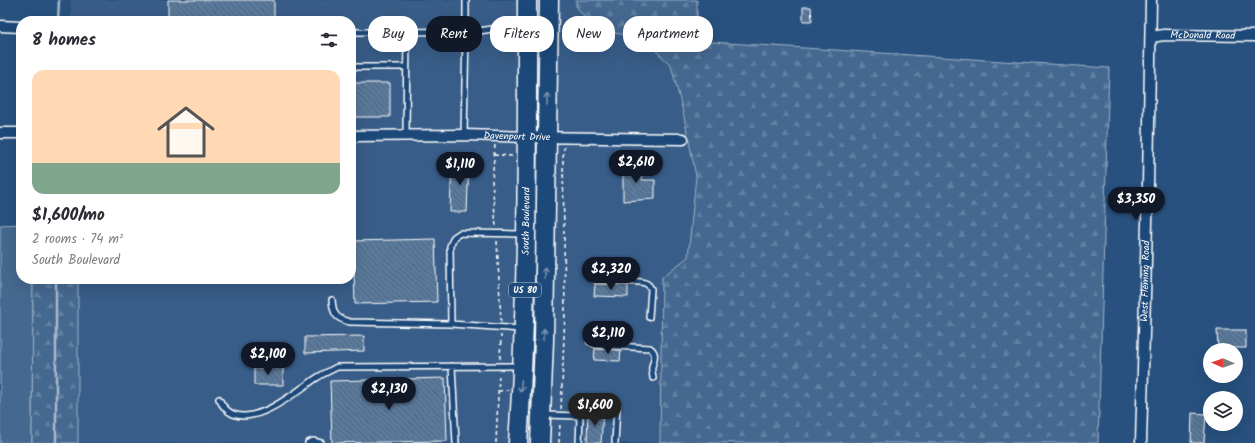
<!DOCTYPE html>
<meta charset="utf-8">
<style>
:root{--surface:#fff;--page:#f2f2f3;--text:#2b2b33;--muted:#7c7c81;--line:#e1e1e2;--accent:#111827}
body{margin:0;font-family:Kalam,sans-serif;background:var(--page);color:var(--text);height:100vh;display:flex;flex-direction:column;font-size:15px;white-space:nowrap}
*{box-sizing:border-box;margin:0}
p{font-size:13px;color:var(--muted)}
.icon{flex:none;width:22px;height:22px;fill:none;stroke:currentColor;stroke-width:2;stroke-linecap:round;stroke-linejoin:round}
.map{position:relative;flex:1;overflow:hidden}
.drawer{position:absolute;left:16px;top:16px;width:340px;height:268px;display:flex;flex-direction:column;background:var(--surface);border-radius:16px;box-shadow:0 4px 16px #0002}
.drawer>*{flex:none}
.top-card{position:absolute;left:368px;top:16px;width:380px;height:36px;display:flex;gap:8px}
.needle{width:26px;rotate:272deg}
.fabs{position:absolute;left:1203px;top:343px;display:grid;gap:8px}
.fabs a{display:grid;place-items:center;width:40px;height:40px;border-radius:50%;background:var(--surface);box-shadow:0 4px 16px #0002;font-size:20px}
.price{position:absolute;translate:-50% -34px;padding:0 9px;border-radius:14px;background:var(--accent);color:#fff;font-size:13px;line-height:26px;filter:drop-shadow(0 1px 2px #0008)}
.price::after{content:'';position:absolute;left:50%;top:24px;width:12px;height:9px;margin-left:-6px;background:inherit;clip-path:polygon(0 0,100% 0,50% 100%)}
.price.active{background:#222;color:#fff}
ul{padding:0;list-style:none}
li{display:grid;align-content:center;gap:8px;height:212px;padding:0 16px}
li+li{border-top:1px solid var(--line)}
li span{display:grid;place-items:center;height:124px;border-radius:12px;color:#555}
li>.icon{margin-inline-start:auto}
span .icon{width:72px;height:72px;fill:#fffc;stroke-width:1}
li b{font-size:17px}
h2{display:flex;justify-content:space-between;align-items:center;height:48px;padding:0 16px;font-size:17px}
.pill{padding:0 14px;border-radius:16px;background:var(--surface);box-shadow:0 4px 16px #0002;font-size:14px;line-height:36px}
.pill.active{background:var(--accent);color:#fff}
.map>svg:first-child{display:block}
.built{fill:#375d88}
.grass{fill:#446890;stroke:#a2b4c8}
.forest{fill:url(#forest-firs);stroke:#a2b4c8}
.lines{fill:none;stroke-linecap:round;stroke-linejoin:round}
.stream{stroke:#aabbcd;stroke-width:2.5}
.building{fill:url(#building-back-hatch);stroke:#fff}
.lane-casing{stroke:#fff;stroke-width:8}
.street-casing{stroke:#fff;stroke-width:13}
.highway-casing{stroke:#fff;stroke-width:21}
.path{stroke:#fff;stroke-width:1.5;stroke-dasharray:4 3;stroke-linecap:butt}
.lane{stroke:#1f4a7a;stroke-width:5}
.street{stroke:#1f4a7a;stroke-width:10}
.highway{stroke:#1f4a7a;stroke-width:18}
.oneway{stroke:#7992af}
.labels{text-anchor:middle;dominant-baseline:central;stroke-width:3;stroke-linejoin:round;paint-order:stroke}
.shield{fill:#1f4a7a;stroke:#bcc9d7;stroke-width:1}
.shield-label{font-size:9px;font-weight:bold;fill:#fff}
.street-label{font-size:10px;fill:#fff;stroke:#1f4a7a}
</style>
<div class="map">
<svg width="1255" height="443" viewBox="0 0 1255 443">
<defs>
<pattern id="forest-firs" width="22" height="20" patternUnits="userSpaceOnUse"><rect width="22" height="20" fill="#446890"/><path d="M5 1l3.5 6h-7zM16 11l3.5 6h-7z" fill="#607fa1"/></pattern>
<pattern id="building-back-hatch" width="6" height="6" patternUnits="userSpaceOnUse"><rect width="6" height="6" fill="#5a7a9d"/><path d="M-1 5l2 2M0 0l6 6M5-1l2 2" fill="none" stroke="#536374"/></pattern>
</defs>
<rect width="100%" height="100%" fill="#28517f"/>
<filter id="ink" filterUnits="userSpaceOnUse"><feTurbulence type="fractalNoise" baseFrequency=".025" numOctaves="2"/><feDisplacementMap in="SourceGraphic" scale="8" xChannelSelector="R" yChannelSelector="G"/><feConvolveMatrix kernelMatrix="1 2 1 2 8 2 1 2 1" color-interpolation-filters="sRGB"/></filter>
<g filter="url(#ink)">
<!-- built -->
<path class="built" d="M71 0H576V6L593 29 642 38 671 65 683 112 696 176 688 257 662 277 660 443H78V279H351V21H71Z"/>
<!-- grass -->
<path class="grass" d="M21 224V279H33L32 443H0V225Z"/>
<!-- forest -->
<path class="forest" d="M576 0H697V41L1109 68 1098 443H660L662 277 688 257 696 176 683 112 671 65 642 38 593 29 576 6Z
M33 279H78V443H32Z"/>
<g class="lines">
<!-- stream -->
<path class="stream" d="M58 21 59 0
M56 443V279"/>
</g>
<!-- building -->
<path class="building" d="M168 0H274V21H168Z
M803 7H811L812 21H803Z
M351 83H390V117H351Z
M623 157H631V168H642V180H655V199L623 201Z
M452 161H469L467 212H450Z
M435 239 437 302 355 304 353 241Z
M595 284 628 285V297L594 296Z
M1217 330H1246V348H1218Z
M364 336V351L305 353V337Z
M595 349 621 350 620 361 594 360Z
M254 368H283V385H254Z
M445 378 447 441 332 443 330 381Z
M588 410 603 411 601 443H587Z
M1192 413 1206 414 1204 443H1191Z"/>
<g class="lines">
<defs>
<path id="lane" d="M466 0V31H479L499 28 511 23 524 22
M351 32H407
M356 67H406
M406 136 407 32 466 31 464 135
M591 277 596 280 641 282C646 283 649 284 651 289L649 317
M332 300C333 314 336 319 350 322L451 324
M521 329 451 324 450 246 454 237 460 233 523 234
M590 342 596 345 650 348C658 354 653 360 652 367 651 370 653 375 653 378
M452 366 456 443
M219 399C222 405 226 411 233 414 258 424 296 392 315 379 322 374 330 371 337 367L519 366
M544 415 580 416 579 443
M580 416 582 404 617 406 615 443
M308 443 313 441 321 443"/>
<g id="street">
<path d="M0 26 21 27"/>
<path id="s1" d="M1151 37 1164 35 1255 36"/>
<path d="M0 133H21"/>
<path id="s2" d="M351 136 464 135 527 137 683 139"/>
<path id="s3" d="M1141 443 1148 186 1151 0"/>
</g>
<g id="highway">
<path id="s4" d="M518 443C528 295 527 148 527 0"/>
<path d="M540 443 544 340 549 0"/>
</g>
</defs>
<!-- lane casing -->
<use href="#lane" class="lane-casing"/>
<!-- street casing -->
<use href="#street" class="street-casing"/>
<!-- highway casing -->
<use href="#highway" class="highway-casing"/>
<!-- path -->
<path class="path" d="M495 145 492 181 496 227
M494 155 513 156
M563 157 564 147
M497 241 501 321
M500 359 501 335
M498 391 509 390
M561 409 565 313 563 158
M496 443 499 373
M559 443 560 423"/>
<!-- lane -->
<use href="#lane" class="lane"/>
<!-- street -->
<use href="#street" class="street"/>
<!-- highway -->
<use href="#highway" class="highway"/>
</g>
<!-- one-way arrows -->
<defs><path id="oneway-shaft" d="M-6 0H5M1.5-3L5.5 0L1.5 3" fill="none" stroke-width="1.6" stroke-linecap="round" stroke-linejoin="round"/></defs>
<g class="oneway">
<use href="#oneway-shaft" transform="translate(547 99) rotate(-89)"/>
<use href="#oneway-shaft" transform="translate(545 273) rotate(-89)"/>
<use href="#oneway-shaft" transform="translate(544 334) rotate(-89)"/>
<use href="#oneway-shaft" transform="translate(521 386) rotate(93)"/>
</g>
</g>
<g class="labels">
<!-- shield labels -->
<rect class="shield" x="509" y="283" width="32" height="14" rx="3"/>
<g class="shield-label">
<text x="525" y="290">US 80</text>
</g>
<!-- street labels -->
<g class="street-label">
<text stroke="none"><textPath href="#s1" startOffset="52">McDonald Road</textPath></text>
<text stroke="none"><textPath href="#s2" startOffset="166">Davenport Drive</textPath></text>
<text stroke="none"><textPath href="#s4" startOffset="222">South Boulevard</textPath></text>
<text stroke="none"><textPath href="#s3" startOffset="162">West Fleming Road</textPath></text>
</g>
</g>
</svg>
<div class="fabs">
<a><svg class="needle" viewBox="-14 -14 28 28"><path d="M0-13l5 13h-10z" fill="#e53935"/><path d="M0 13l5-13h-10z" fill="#7c7c81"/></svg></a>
<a><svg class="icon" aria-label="layers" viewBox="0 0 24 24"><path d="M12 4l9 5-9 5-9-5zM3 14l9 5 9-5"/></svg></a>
</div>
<b class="price" style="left:636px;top:184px">$2,610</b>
<b class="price" style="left:460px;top:186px">$1,110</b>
<b class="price" style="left:1136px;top:221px">$3,350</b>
<b class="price" style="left:611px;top:291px">$2,320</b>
<b class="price" style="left:608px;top:355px">$2,110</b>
<b class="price" style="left:268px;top:376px">$2,100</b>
<b class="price" style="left:389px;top:411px">$2,130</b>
<b class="price active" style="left:595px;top:427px">$1,600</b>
<div class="top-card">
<a class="pill">Buy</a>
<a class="pill active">Rent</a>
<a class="pill">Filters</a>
<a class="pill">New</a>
<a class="pill">Apartment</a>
</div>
<section class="drawer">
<h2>8 homes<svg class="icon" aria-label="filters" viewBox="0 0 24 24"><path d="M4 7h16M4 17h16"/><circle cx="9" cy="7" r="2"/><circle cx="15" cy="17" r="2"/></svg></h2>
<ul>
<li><span style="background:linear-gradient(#ffd9b3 75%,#7fa58c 0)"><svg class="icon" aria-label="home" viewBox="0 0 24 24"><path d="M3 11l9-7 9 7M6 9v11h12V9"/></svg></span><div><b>$1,600/mo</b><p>2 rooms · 74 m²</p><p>South Boulevard</p></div></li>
</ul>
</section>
</div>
